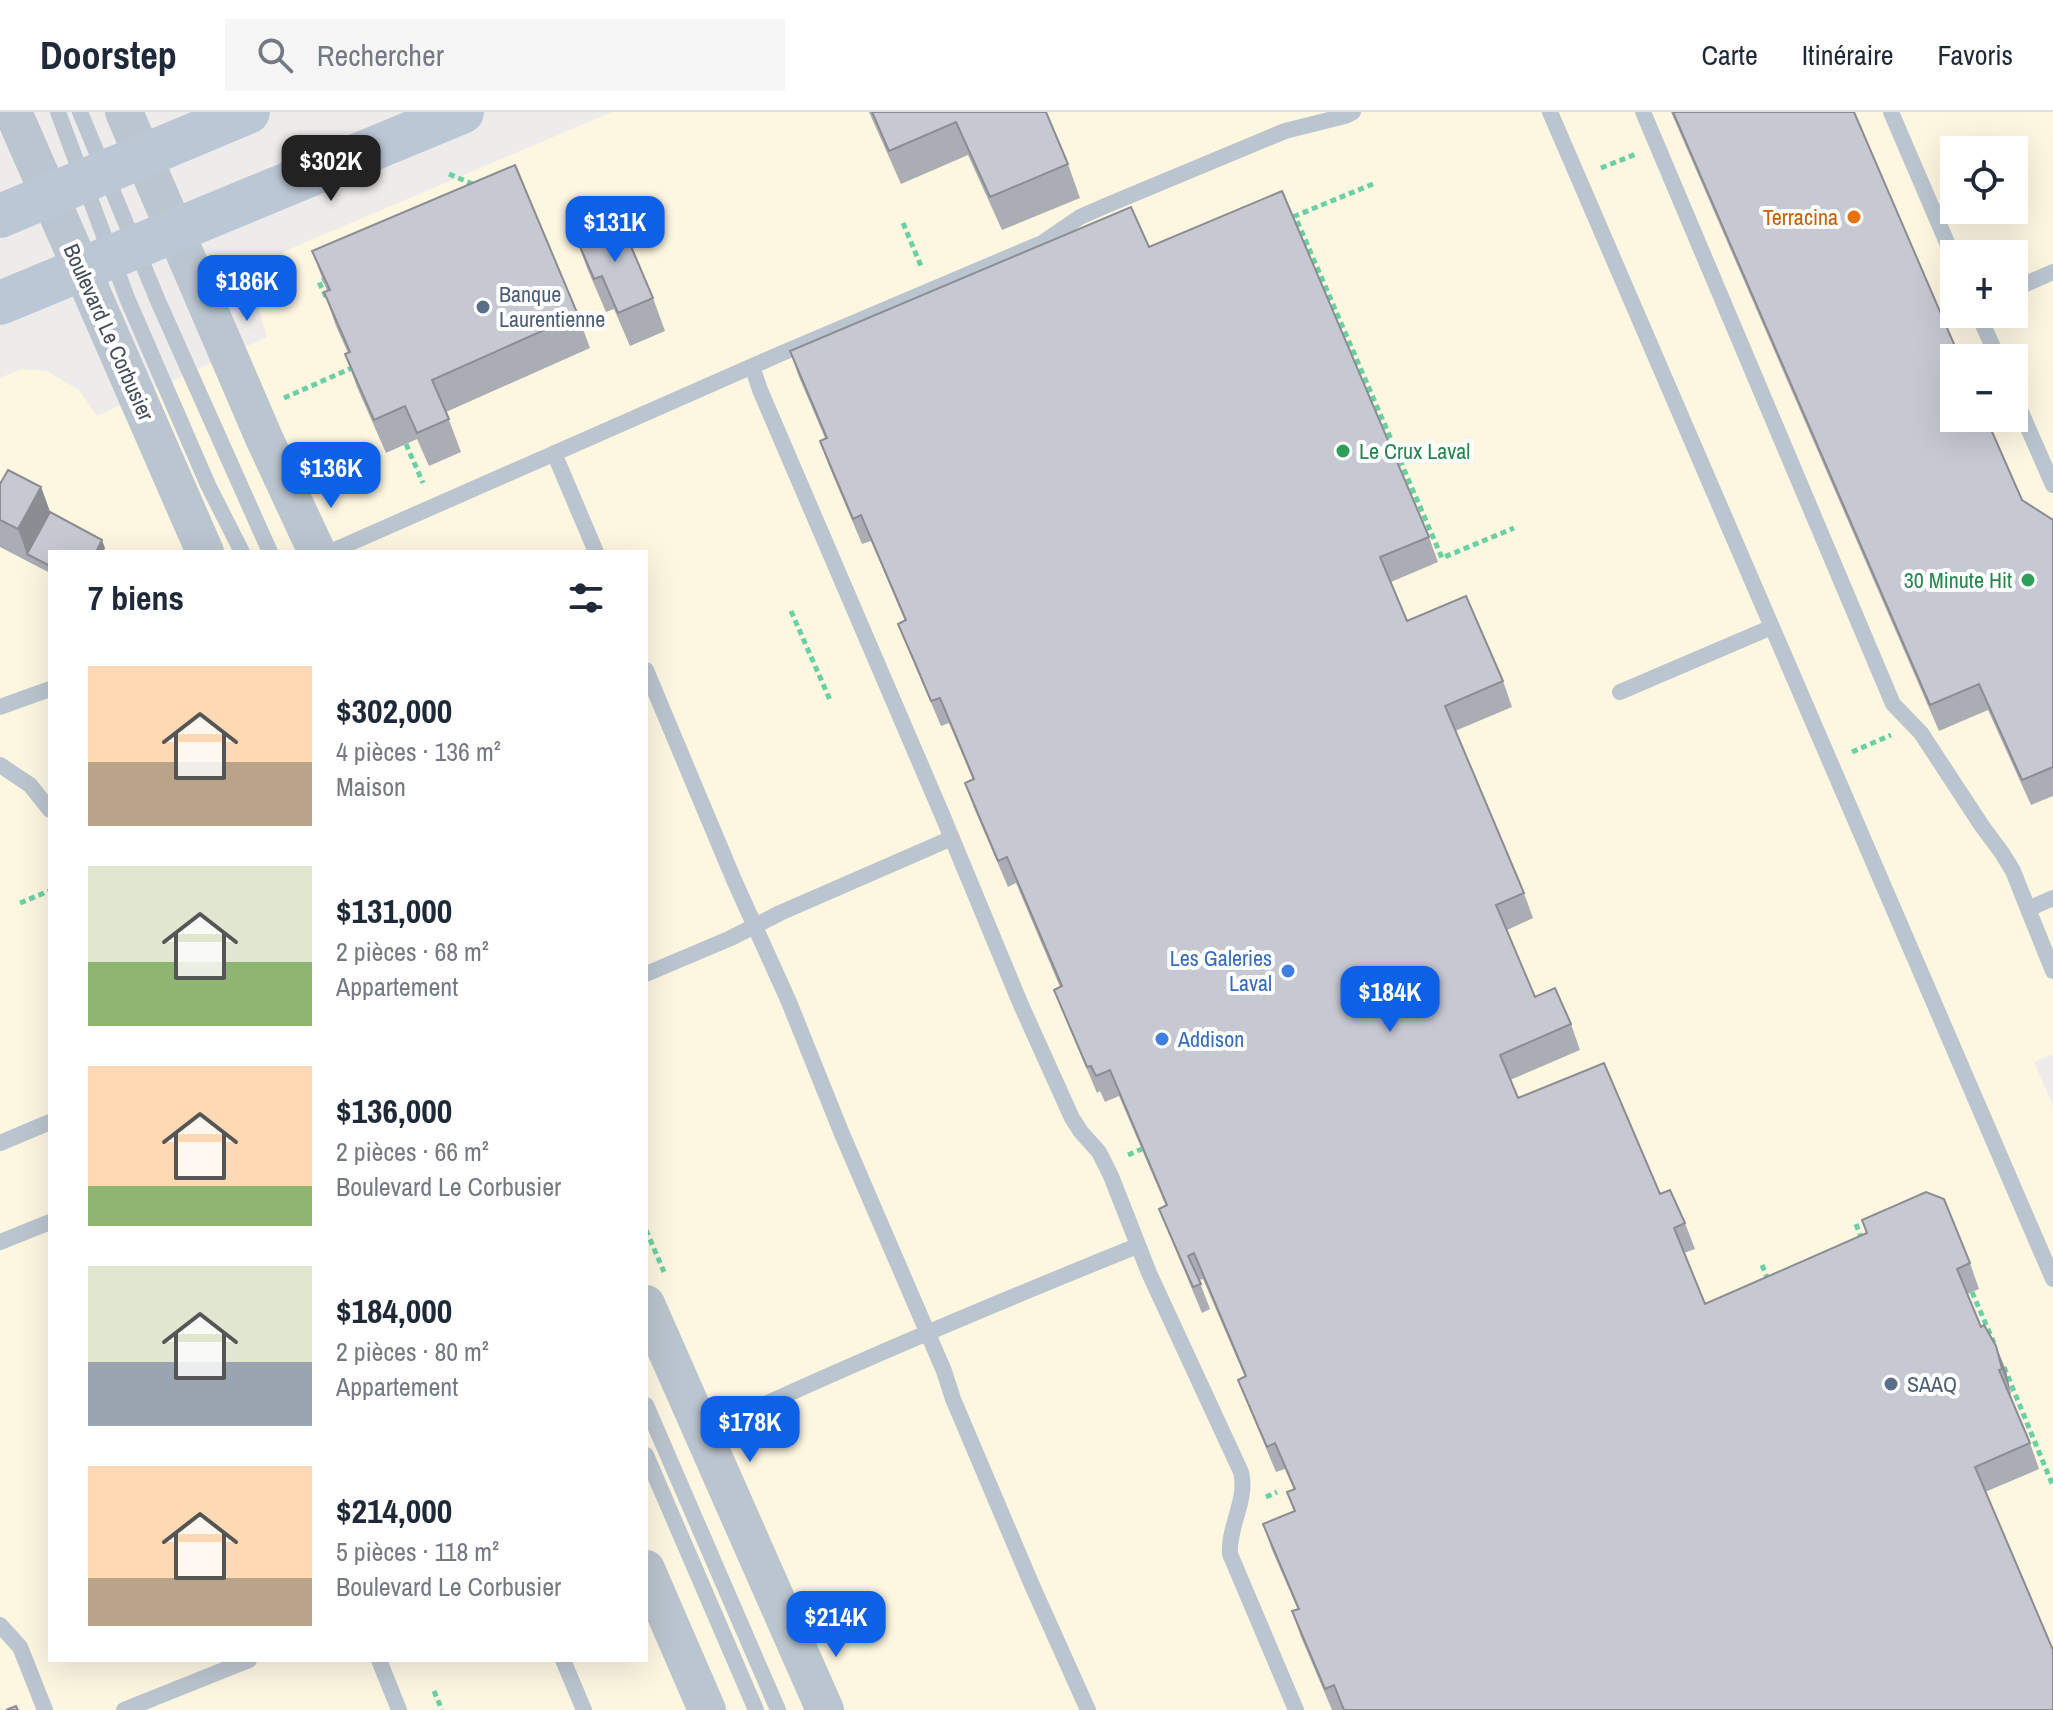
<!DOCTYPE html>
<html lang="fr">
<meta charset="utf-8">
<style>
:root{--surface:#fff;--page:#f6f6f7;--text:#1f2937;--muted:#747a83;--line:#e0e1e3;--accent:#0d61e6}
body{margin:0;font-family:"Archivo Narrow",sans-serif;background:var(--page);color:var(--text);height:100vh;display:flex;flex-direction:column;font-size:30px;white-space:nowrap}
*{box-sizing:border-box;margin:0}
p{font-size:26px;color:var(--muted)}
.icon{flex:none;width:44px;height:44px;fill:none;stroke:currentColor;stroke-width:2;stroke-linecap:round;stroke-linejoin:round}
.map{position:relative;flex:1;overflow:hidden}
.side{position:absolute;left:48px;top:438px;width:600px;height:1112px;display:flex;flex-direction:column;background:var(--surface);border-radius:0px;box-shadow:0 8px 32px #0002}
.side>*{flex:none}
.buttons{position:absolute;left:1940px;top:24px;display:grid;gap:16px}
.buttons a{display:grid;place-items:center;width:88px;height:88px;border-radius:0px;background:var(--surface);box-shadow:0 8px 32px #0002;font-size:40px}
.price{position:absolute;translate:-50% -68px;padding:0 18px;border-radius:16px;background:var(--accent);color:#fff;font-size:26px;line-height:52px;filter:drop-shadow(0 2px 4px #0008)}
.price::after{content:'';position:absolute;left:50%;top:48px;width:24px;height:18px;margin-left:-12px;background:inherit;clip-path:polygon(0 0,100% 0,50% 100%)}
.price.current{background:#222;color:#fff}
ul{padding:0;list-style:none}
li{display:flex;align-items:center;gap:24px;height:200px;padding:0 40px}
li span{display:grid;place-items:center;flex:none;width:224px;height:160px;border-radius:0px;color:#555}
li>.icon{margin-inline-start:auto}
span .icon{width:96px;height:96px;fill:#fffc;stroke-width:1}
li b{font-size:34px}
h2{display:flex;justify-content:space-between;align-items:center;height:96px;padding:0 40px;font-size:34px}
header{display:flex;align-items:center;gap:48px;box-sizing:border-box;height:112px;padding:0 40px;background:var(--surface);border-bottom:2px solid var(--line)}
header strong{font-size:38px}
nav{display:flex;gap:44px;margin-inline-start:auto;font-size:28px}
.search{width:560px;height:72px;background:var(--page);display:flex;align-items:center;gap:20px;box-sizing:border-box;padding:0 28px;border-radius:0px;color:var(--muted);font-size:30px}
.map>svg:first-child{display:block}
.commercial{fill:#fdf6e1;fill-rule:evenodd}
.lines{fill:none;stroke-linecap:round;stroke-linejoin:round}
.path{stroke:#6bd1a4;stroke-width:5;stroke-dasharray:6 4;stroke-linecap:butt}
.service{stroke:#bbc5cf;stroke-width:16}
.tertiary{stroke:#bbc5cf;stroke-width:38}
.secondary{stroke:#bcc7d6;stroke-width:44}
.wall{fill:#abadb5}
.shaded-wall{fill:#8b8d93}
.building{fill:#c7c9d2;stroke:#8b8d93;stroke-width:2}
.food-dot{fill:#e8710a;stroke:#fff;stroke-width:3}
.service-dot{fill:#5c6f8a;stroke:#fff;stroke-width:3}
.leisure-dot{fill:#2e9e5b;stroke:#fff;stroke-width:3}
.shop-dot{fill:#3f7fe0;stroke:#fff;stroke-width:3}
.labels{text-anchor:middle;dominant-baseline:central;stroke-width:8;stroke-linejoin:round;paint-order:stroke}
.food-label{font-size:22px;fill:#c56008;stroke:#fff;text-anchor:end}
.service-label{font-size:22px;fill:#4e5e75;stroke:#fff;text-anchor:start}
.street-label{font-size:22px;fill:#434d5a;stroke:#fff}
.leisure-label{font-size:22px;fill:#27864d;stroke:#fff;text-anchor:start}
.shop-label{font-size:22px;fill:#366cbe;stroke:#fff;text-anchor:end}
</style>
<header>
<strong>Doorstep</strong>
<div class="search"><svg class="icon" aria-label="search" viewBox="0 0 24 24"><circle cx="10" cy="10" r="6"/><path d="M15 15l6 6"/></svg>Rechercher</div>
<nav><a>Carte</a><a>Itinéraire</a><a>Favoris</a></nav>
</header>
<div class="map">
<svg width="2053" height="1598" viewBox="0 0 2053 1598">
<rect width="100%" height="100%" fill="#eeebeb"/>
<!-- commercial -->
<path class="commercial" d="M612 0H2053V942L2034 950 2053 994V1598H0V266L21 257 47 259 79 278 97 304 267 225 258 194 263 172 285 139ZM1954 38H2014V98H1954ZM1954 142H2014V202H1954ZM1954 246H2014V306H1954ZM50 440H646V1548H50Z"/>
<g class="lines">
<!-- path -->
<path class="path" d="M1601 56 1636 42
M449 62 477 74
M1373 72 1295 104 1442 446 1514 416
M903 111 921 154
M326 185 319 170 328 166
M284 286 354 255
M406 332 423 371
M791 499 830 588
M1852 640 1891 623
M20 791 49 779
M1128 1043 1142 1037
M1856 1112 1862 1128
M646 1118 664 1160
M1762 1153 1769 1170
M1972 1180 1994 1231
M2004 1255 2053 1374
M1266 1385 1277 1380
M434 1579 442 1598"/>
<!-- service -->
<path class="service" d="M58 0 127 186 208 373 242 440
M80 0 158 189 270 440
M1550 0 2053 1167
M1643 0 1893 592 1921 621 1982 714 2002 741 2013 759 2028 797 2053 786
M1891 0 1954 147
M2014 177 2053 160
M1978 202 1998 246
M752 254 760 278 941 700 1021 893 1072 1006 1081 1020 1099 1040 1111 1064 1149 1161 1241 1360C1248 1388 1228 1414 1230 1442L1296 1598
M2014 284 2053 373
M554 341 596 440
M330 440 780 242 1042 131 1080 105 1105 94 1285 19 1345 4 1353 0
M646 558 734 768 789 890 842 1022 944 1259 953 1287 1031 1471 1088 1598
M1620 580 1772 515
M0 595 50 577
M0 653 30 673 50 698
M2028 797 2053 859
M646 862 731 826 780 801 952 726
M0 1031 50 1010
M0 1130 50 1110
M646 1293 778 1598
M703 1321C845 1254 991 1193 1137 1134
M646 1343 756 1598
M0 1513 20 1535 45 1598
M379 1548 399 1598
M563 1548 584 1598
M124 1598 249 1548"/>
<!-- tertiary -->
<path class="tertiary" d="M13 0 205 440
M124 0 264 326 317 440
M646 1192 825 1598
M646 1457 707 1598"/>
<!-- secondary -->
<path class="secondary" d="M0 104 248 0
M0 191 462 0"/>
</g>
<!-- wall -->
<path class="wall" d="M869 0H1046L1068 52 1080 86 1002 118 968 43 901 72Z
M1671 0H1854L2022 388 2053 408V684L2031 693 1988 598 1939 619Z
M575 123 653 186 665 219 630 234 614 197 606 200 587 156Z
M1149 135 1429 425 1438 450 1391 470 1407 509 1503 569 1512 595 1455 619 1524 781 1533 806 1507 818 1535 885 1571 912 1580 938 1510 968 1518 986 1660 1082 1685 1111 1695 1137 1684 1141 1705 1192 1867 1121 1862 1108 1970 1151 1979 1177 1967 1182 1981 1215 1996 1234 2006 1259 2011 1282 2009 1283 2030 1331 2039 1357 1985 1380 2053 1598H1332L1301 1525 1292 1499 1298 1498 1272 1438 1263 1412 1294 1399 1287 1380 1294 1378 1285 1357 1276 1360 1248 1293 1238 1268 1245 1265 1203 1167 1199 1168 1210 1197 1202 1201 1169 1122 1159 1097 1166 1094 1119 984 1105 990 1100 979 1097 981 1064 903 1054 878 1060 875 1016 771 1008 775 974 696 965 671 973 668 949 611 941 614 908 537 898 512 905 509 871 429 862 432 829 354 820 329 825 326 799 265 790 239Z
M312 139 578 203 590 236 446 300 461 340 429 354 417 327 386 341 357 275 345 242 348 241 336 214 324 180 327 179Z
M0 372 41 375 50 400 105 436 103 440H50V461L0 435Z"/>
<!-- shaded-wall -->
<path class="shaded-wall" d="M41 375 53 408 27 442 18 417Z
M102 428 105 436 103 440H96Z
M1996 1234 2006 1259 2011 1282 2002 1257Z"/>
<!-- building -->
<path class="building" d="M872 0H1046L1068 52 990 85 956 10 889 39Z
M1673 0H1854L1960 246H1954V306H1986L2022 388 2053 408V655L2022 668 1979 572 1930 593Z
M515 53 578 203 432 268 449 307 417 321 405 294 374 308 345 242 350 240 324 180 330 178 312 139Z
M1282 79 1429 425 1380 445 1407 509 1466 484 1503 569 1445 594 1524 781 1496 793 1535 885 1555 876 1571 912 1500 943 1518 986 1604 951 1660 1082 1670 1078 1685 1111 1674 1116 1705 1192 1867 1121 1862 1108 1926 1080 1944 1087 1970 1151 1957 1157 1981 1215 1984 1213 1996 1234 2002 1257 1999 1258 2030 1331 1975 1355 2053 1538V1598H1344L1334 1573 1325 1577 1292 1499 1299 1497 1263 1412 1295 1399 1287 1380 1295 1377 1275 1331 1267 1335 1238 1268 1246 1264 1194 1141 1188 1144 1201 1172 1193 1175 1159 1097 1167 1093 1110 958 1096 964 1091 954 1087 955 1054 878 1062 874 1007 745 998 749 965 671 974 667 940 586 931 589 915 551 898 512 906 508 861 403 853 407 820 329 827 326 790 239 1131 95 1149 135Z
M618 104 653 186 618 201 602 164 594 167 575 123Z
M8 358 41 375 18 417 0 408V372Z
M50 400 102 428 96 440H50V454L27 442Z
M16 1594 18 1598H6Z"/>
<!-- markers -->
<circle class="food-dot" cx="1854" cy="105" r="8"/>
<g class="service-dot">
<circle cx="483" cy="195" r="8"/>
<circle cx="1891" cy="1272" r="8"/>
</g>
<g class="leisure-dot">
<circle cx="1343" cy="339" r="8"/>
<circle cx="2028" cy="468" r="8"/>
</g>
<g class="shop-dot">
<circle cx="1288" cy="859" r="8"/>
<circle cx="1162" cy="927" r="8"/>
</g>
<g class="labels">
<!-- food labels -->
<g class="food-label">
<text x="1838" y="105">Terracina</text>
</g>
<!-- service labels -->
<g class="service-label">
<text x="499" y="182">Banque<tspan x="499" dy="25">Laurentienne</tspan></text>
<text x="1907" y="1272">SAAQ</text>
</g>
<!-- street labels -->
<g class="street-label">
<text transform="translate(109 220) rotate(66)">Boulevard Le Corbusier</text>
</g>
<!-- leisure labels -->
<g class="leisure-label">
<text x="1359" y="339">Le Crux Laval</text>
<text x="2012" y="468" text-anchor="end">30 Minute Hit</text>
</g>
<!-- shop labels -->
<g class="shop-label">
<text x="1272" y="846">Les Galeries<tspan x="1272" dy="25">Laval</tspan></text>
<text x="1178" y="927" text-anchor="start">Addison</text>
</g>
</g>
</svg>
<div class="buttons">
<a><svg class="icon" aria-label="locate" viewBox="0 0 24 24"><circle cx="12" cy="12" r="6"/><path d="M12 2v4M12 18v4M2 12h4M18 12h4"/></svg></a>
<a>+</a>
<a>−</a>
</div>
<b class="price current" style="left:331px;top:91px">$302K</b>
<b class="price" style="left:615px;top:152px">$131K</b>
<b class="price" style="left:247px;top:211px">$186K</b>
<b class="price" style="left:331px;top:398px">$136K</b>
<b class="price" style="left:1390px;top:922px">$184K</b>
<b class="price" style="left:750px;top:1352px">$178K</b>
<b class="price" style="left:836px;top:1547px">$214K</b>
<section class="side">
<h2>7 biens<svg class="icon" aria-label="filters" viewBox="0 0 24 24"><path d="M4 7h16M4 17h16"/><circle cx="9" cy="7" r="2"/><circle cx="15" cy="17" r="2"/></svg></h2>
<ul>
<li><span style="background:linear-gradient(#ffd9b3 60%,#b9a48a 0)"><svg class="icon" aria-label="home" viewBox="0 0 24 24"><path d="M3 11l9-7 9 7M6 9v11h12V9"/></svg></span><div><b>$302,000</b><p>4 pièces · 136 m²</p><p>Maison</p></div></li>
<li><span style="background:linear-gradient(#dfe7d0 60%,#8fb573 0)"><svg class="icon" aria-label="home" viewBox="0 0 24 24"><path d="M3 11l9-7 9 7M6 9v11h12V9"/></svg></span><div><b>$131,000</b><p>2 pièces · 68 m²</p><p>Appartement</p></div></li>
<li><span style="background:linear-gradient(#ffd9b3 75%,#8fb573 0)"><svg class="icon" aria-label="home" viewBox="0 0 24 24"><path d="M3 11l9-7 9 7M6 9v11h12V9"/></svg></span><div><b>$136,000</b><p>2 pièces · 66 m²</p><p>Boulevard Le Corbusier</p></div></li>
<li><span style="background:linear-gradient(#dfe7d0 60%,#9aa5b1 0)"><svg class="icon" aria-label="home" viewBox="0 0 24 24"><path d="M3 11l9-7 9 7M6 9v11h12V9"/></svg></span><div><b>$184,000</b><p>2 pièces · 80 m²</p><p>Appartement</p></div></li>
<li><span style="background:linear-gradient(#ffd9b3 70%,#b9a48a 0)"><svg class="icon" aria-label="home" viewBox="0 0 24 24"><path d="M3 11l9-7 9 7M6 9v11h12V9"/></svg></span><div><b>$214,000</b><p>5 pièces · 118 m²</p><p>Boulevard Le Corbusier</p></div></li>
</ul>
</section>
</div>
